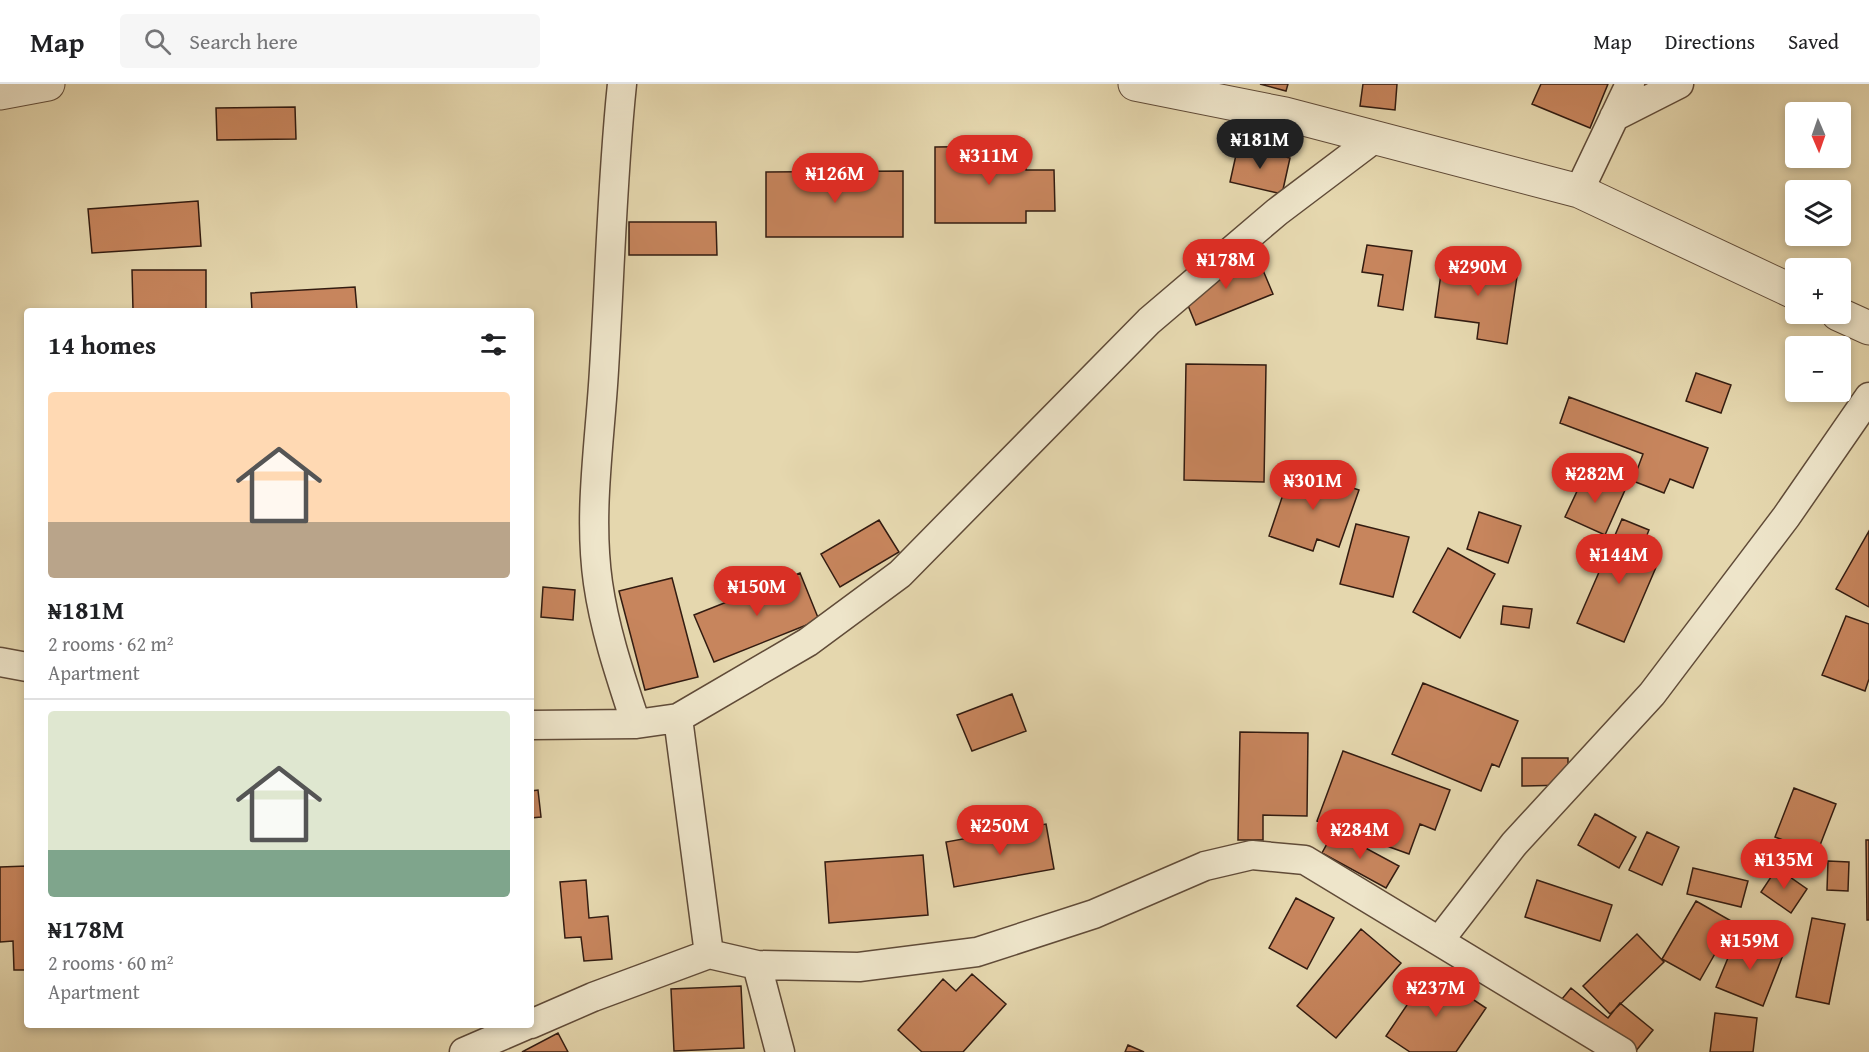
<!DOCTYPE html>
<meta charset="utf-8">
<style>
:root{--surface:#fff;--page:#f6f6f6;--text:#202124;--muted:#757577;--line:#e0e0e0;--accent:#d93025}
body{margin:0;font-family:"Gentium Book Plus",serif;background:var(--page);color:var(--text);height:100vh;display:flex;flex-direction:column;font-size:22px;white-space:nowrap}
*{box-sizing:border-box;margin:0}
p{font-size:20px;color:var(--muted)}
.icon{flex:none;width:33px;height:33px;fill:none;stroke:currentColor;stroke-width:2;stroke-linecap:round;stroke-linejoin:round}
.map{position:relative;flex:1;overflow:hidden}
.sheet{position:absolute;left:24px;top:224px;width:510px;height:720px;display:flex;flex-direction:column;background:var(--surface);border-radius:6px;box-shadow:0 3px 9px #0003}
.sheet>*{flex:none}
.needle{width:39px;rotate:178deg}
.controls{position:absolute;left:1785px;top:18px;display:grid;gap:12px}
.controls a{display:grid;place-items:center;width:66px;height:66px;border-radius:6px;background:var(--surface);box-shadow:0 3px 9px #0003;font-size:30px}
.price{position:absolute;translate:-50% -51px;padding:0 14px;border-radius:21px;background:var(--accent);color:#fff;font-size:20px;line-height:39px;filter:drop-shadow(0 2px 3px #0008)}
.price::after{content:'';position:absolute;left:50%;top:36px;width:18px;height:14px;margin-left:-9px;background:inherit;clip-path:polygon(0 0,100% 0,50% 100%)}
.price.selected{background:#222;color:#fff}
ul{padding:0;list-style:none}
li{display:grid;align-content:center;gap:12px;height:318px;padding:0 24px}
li+li{border-top:2px solid var(--line)}
li span{display:grid;place-items:center;height:186px;border-radius:6px;color:#555}
li>.icon{margin-inline-start:auto}
span .icon{width:108px;height:108px;fill:#fffc;stroke-width:1}
li b{font-size:26px}
h2{display:flex;justify-content:space-between;align-items:center;height:72px;padding:0 24px;font-size:26px}
header{display:flex;align-items:center;gap:36px;box-sizing:border-box;height:84px;padding:0 30px;background:var(--surface);border-bottom:2px solid var(--line)}
header strong{font-size:28px}
nav{display:flex;gap:33px;margin-inline-start:auto;font-size:21px}
.search{width:420px;height:54px;background:var(--page);display:flex;align-items:center;gap:15px;box-sizing:border-box;padding:0 21px;border-radius:6px;color:var(--muted);font-size:22px}
.map>svg:first-child{display:block}
.building{fill:#c7855d;stroke:#331c11;stroke-width:1.5}
.lines{fill:none;stroke-linecap:round;stroke-linejoin:round}
.minor-casing{stroke:#604b38;stroke-width:31}
.tertiary-casing{stroke:#604b38;stroke-width:35}
.minor{stroke:#eee5ca;stroke-width:28}
.tertiary{stroke:#eee5ca;stroke-width:33}
</style>
<header>
<strong>Map</strong>
<div class="search"><svg class="icon" aria-label="search" viewBox="0 0 24 24"><circle cx="10" cy="10" r="6"/><path d="M15 15l6 6"/></svg>Search here</div>
<nav><a>Map</a><a>Directions</a><a>Saved</a></nav>
</header>
<div class="map">
<svg width="1869" height="968" viewBox="0 0 1869 968">
<rect width="100%" height="100%" fill="#e5d7ae"/>
<filter id="stains"><feTurbulence type="fractalNoise" baseFrequency=".00333" numOctaves="4"/><feColorMatrix values="0 0 0 0 .2 0 0 0 0 .09 0 0 0 0 .02 0 0 0 .5 -.17"/></filter>
<radialGradient id="worn" r=".72"><stop offset=".6" stop-color="#630" stop-opacity="0"/><stop offset="1" stop-color="#630" stop-opacity=".3"/></radialGradient>
<!-- building -->
<path class="building" d="M1260 0H1288L1286 7Z
M1363 0H1397L1395 26 1360 22Z
M1541 0H1608L1590 44 1532 20Z
M295 23 296 55 217 56 216 24Z
M1025 62 1026 86H1054L1055 127H1026V139H935V63Z
M1238 62 1290 74 1282 110 1230 98Z
M903 87V153H766V88Z
M198 117 201 162 92 169 88 125Z
M629 138H716L717 171H629Z
M1367 161 1412 167 1403 226 1378 222 1383 191 1362 188Z
M1257 172 1273 210 1196 241 1180 202Z
M1443 175 1518 186 1507 260 1477 255 1479 239 1435 233Z
M132 186H206V226H133Z
M355 203 357 226H252L251 209Z
M1186 280 1266 281 1264 398 1184 396Z
M1696 289 1731 301 1721 329 1686 317Z
M1569 313 1708 364 1693 404 1670 395 1664 409 1633 397 1643 370 1560 339Z
M1292 384 1359 406 1339 463 1317 455 1313 467 1269 452Z
M1586 388 1625 406 1605 451 1565 433Z
M1479 428 1521 442 1508 479 1467 465Z
M1622 435 1649 446 1638 473 1657 481 1624 558 1577 539Z
M879 436 899 468 840 503 821 470Z
M1356 440 1409 453 1393 513 1340 500Z
M1869 447V523L1836 505Z
M1448 464 1495 490 1460 554 1413 528Z
M800 489 819 536 714 578 694 531Z
M672 494 698 593 645 606 619 507Z
M543 503 575 506 573 536 541 533Z
M1503 522 1532 525 1529 544 1501 540Z
M1846 532 1869 540V595L1865 607 1822 591Z
M1423 599 1518 637 1499 683 1492 680 1481 707 1392 670Z
M1012 610 1026 647 972 667 957 631Z
M1240 648 1308 649 1307 732 1263 731V756H1238Z
M1343 667 1450 706 1435 746 1420 740 1409 770 1317 737Z
M1522 674H1568V701L1522 702Z
M1794 704 1836 720 1817 769 1775 753Z
M538 706 541 733 531 734V707Z
M1595 730 1636 753 1619 784 1578 761Z
M1046 740 1054 785 954 803 946 758Z
M1334 747 1399 782 1386 804 1322 769Z
M1647 748 1679 763 1662 801 1629 786Z
M1866 756H1869V836H1867Z
M923 771 928 831 829 839 825 778Z
M1828 777 1849 778 1848 807 1827 806Z
M27 782V886H14L13 857 0 858V783Z
M1693 784 1748 797 1741 823 1687 810Z
M1777 784 1807 805 1791 829 1761 808Z
M586 796 589 834 608 832 612 875 584 877 581 853 565 854 560 798Z
M1537 796 1612 821 1600 857 1525 833Z
M1296 814 1334 834 1307 885 1269 864Z
M1696 817 1733 838 1700 896 1662 875Z
M1812 834 1845 840 1829 920 1796 913Z
M1361 845 1401 879 1336 954 1297 922Z
M1637 850 1664 878 1610 930 1583 902Z
M1737 852 1783 871 1763 922 1716 903Z
M1430 887 1486 924 1456 968H1410L1386 952Z
M972 890 1006 920 963 968H922L898 946 943 895 956 907Z
M741 902 744 964 674 967 671 905Z
M1571 904 1608 934 1620 919 1653 946 1635 968 1557 921Z
M1715 929 1757 934 1753 968H1710Z
M558 949 568 968H522Z
M1128 961 1144 968H1125Z"/>
<g class="lines">
<defs>
<path id="minor" d="M622 0C612 95 610 190 604 286 600 357 588 429 598 499 605 548 621 594 636 640L678 634
M1614 33 1679 0
M1579 107 1630 0
M0 578 27 583
M531 641 636 640
M1439 857 1514 760 1652 610 1786 433 1869 313
M709 870 678 634 808 558 900 490 1149 237 1277 128 1375 54
M757 881 780 968
M531 940 593 913 709 870 757 881 859 883 977 868 1094 830 1205 782 1252 771 1305 776 1622 968
M464 968 529 940"/>
<path id="tertiary" d="M1135 0 1285 30 1579 107 1796 209
M0 9 48 0
M1838 230 1869 244"/>
</defs>
<!-- minor casing -->
<use href="#minor" class="minor-casing"/>
<!-- tertiary casing -->
<use href="#tertiary" class="tertiary-casing"/>
<!-- minor -->
<use href="#minor" class="minor"/>
<!-- tertiary -->
<use href="#tertiary" class="tertiary"/>
</g>
<rect width="100%" height="100%" filter="url(#stains)"/>
<rect width="100%" height="100%" fill="url(#worn)"/>
</svg>
<div class="controls">
<a><svg class="needle" viewBox="-14 -14 28 28"><path d="M0-13l5 13h-10z" fill="#e53935"/><path d="M0 13l5-13h-10z" fill="#757577"/></svg></a>
<a><svg class="icon" aria-label="layers" viewBox="0 0 24 24"><path d="M12 4l9 5-9 5-9-5zM3 14l9 5 9-5"/></svg></a>
<a>+</a>
<a>−</a>
</div>
<b class="price selected" style="left:1260px;top:86px">₦181M</b>
<b class="price" style="left:989px;top:102px">₦311M</b>
<b class="price" style="left:835px;top:120px">₦126M</b>
<b class="price" style="left:1226px;top:206px">₦178M</b>
<b class="price" style="left:1478px;top:213px">₦290M</b>
<b class="price" style="left:1595px;top:420px">₦282M</b>
<b class="price" style="left:1313px;top:427px">₦301M</b>
<b class="price" style="left:1619px;top:501px">₦144M</b>
<b class="price" style="left:757px;top:533px">₦150M</b>
<b class="price" style="left:1000px;top:772px">₦250M</b>
<b class="price" style="left:1360px;top:776px">₦284M</b>
<b class="price" style="left:1784px;top:806px">₦135M</b>
<b class="price" style="left:1750px;top:887px">₦159M</b>
<b class="price" style="left:1436px;top:934px">₦237M</b>
<section class="sheet">
<h2>14 homes<svg class="icon" aria-label="filters" viewBox="0 0 24 24"><path d="M4 7h16M4 17h16"/><circle cx="9" cy="7" r="2"/><circle cx="15" cy="17" r="2"/></svg></h2>
<ul>
<li><span style="background:linear-gradient(#ffd9b3 70%,#b9a48a 0)"><svg class="icon" aria-label="home" viewBox="0 0 24 24"><path d="M3 11l9-7 9 7M6 9v11h12V9"/></svg></span><div><b>₦181M</b><p>2 rooms · 62 m²</p><p>Apartment</p></div></li>
<li><span style="background:linear-gradient(#dfe7d0 75%,#7fa58c 0)"><svg class="icon" aria-label="home" viewBox="0 0 24 24"><path d="M3 11l9-7 9 7M6 9v11h12V9"/></svg></span><div><b>₦178M</b><p>2 rooms · 60 m²</p><p>Apartment</p></div></li>
</ul>
</section>
</div>
